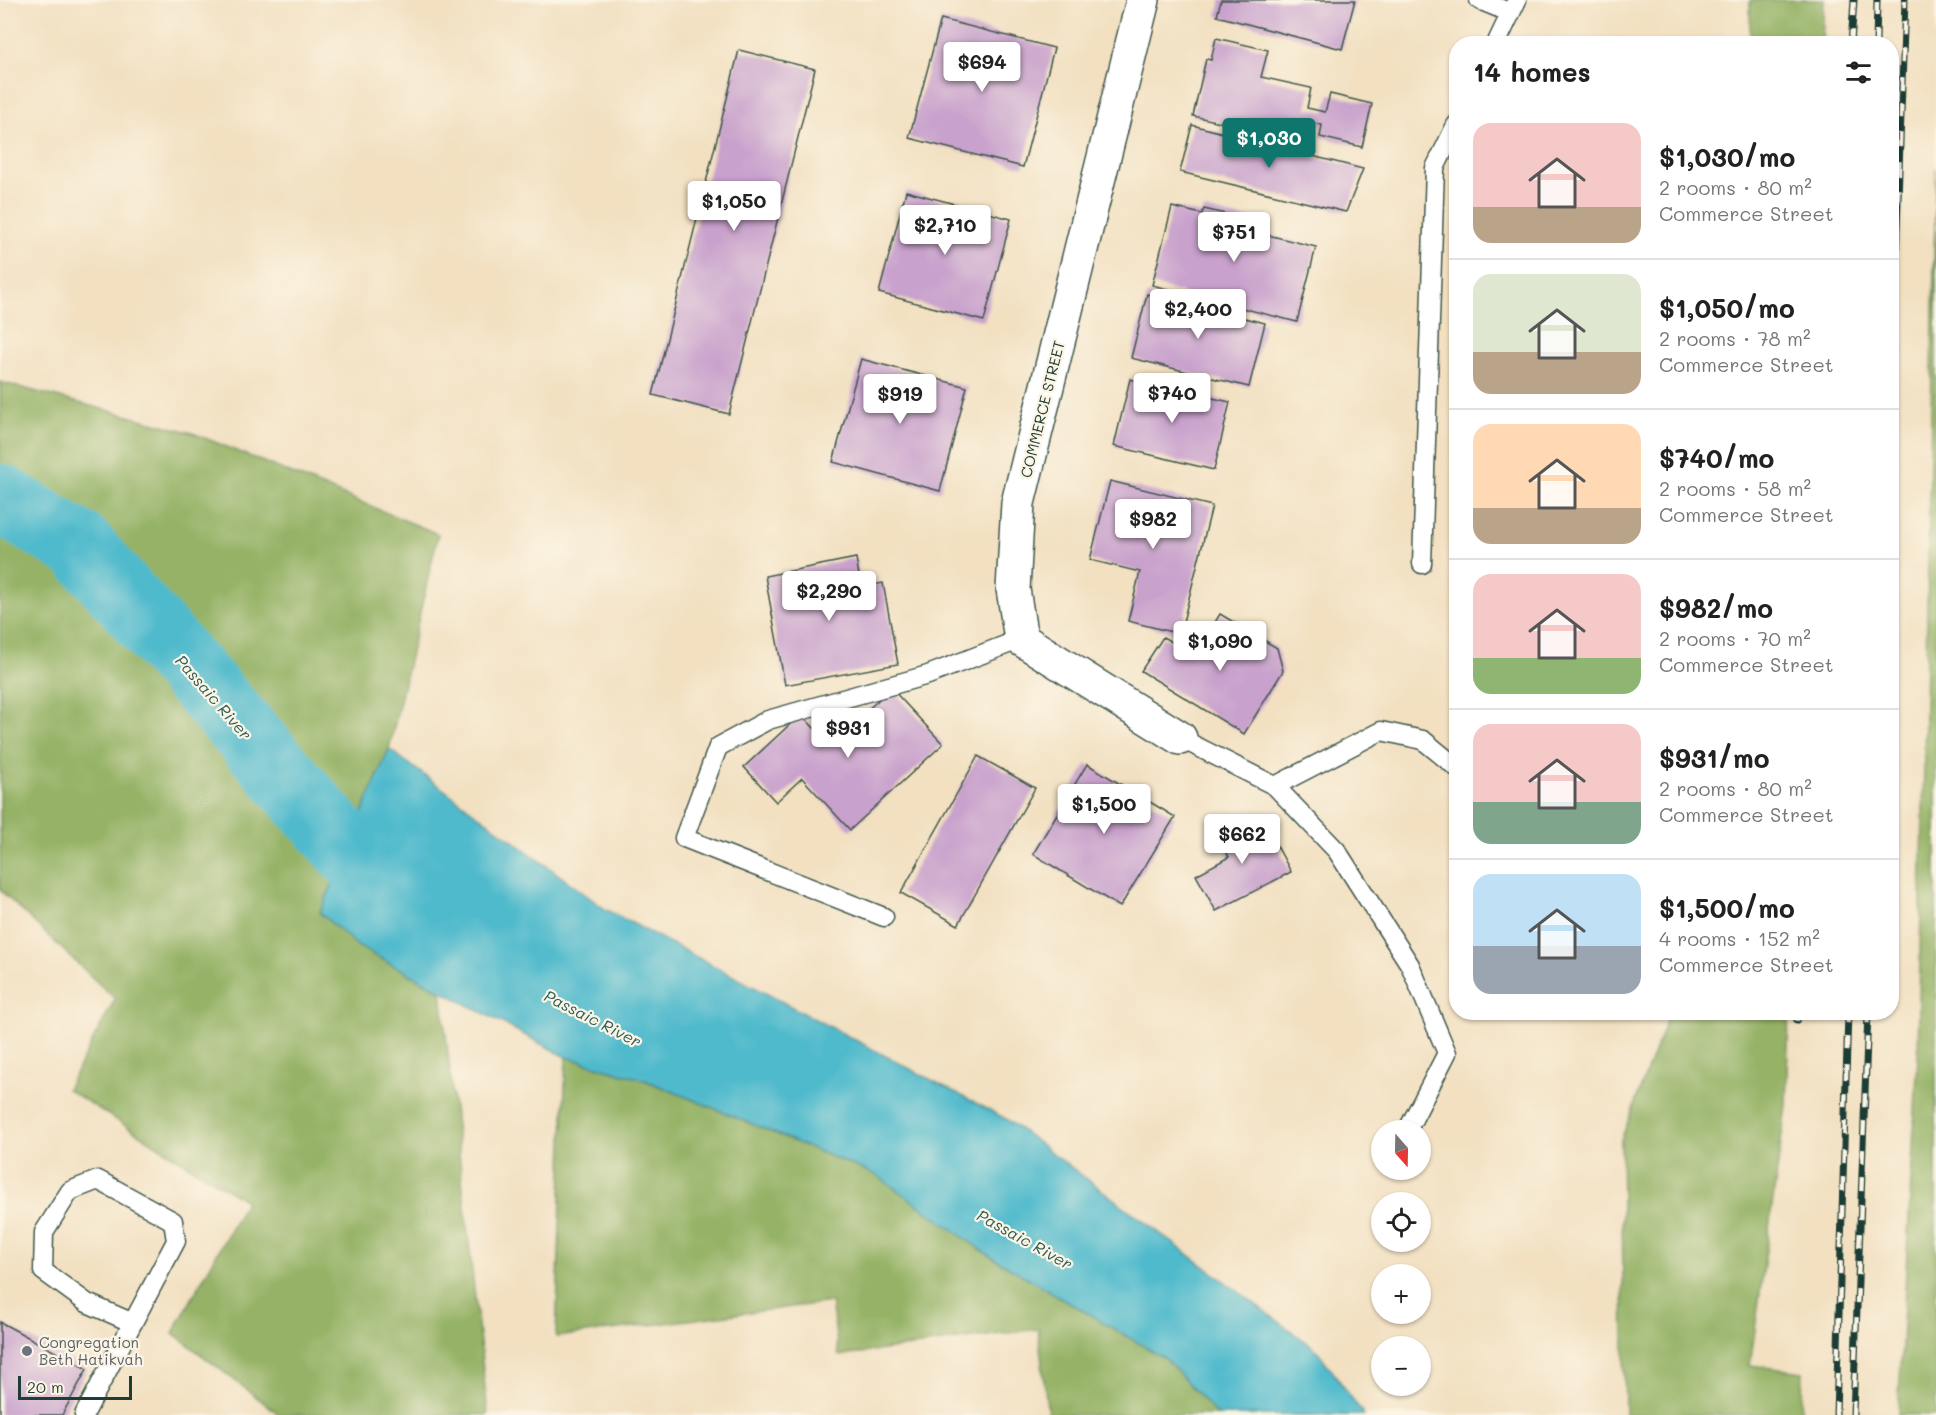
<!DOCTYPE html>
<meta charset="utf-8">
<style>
:root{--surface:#fff;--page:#f6f6f6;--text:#222;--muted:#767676;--line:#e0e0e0;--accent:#0f766e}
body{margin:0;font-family:Mali,sans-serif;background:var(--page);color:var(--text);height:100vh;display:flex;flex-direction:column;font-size:22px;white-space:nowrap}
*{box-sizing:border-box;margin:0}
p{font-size:20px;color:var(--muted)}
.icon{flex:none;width:33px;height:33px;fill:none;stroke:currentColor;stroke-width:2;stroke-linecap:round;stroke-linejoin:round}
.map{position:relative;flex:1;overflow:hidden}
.side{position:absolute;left:1449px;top:36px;width:450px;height:984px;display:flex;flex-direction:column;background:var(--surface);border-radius:24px;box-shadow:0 2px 4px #0004}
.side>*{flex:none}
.needle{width:39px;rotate:160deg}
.buttons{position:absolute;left:1371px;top:1120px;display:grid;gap:12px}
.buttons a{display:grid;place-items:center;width:60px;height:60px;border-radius:50%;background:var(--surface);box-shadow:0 2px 4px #0004;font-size:30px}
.scale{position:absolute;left:18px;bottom:15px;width:114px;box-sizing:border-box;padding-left:6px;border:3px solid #1f3d34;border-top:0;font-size:16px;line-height:21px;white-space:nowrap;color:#1f3d34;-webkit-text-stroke:4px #fcf5e5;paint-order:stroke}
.price{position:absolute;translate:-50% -51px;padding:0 14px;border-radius:6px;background:#fff;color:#222;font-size:20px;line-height:39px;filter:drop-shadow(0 2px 3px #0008)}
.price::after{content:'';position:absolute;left:50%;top:36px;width:18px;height:14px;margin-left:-9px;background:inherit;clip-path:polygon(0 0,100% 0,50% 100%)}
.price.current{background:var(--accent);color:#fff}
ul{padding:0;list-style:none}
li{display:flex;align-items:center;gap:18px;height:150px;padding:0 24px}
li+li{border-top:2px solid var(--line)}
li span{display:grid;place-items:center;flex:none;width:168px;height:120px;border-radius:18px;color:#555}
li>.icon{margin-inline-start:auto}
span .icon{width:72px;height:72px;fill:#fffc;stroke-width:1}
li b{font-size:26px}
h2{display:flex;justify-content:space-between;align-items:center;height:72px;padding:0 24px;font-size:26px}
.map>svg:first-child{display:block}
.forest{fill:#95b266;stroke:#5a784d;stroke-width:1.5}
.water{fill:#50bacc;stroke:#387c80;stroke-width:1.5}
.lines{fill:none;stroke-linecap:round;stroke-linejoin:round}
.river{stroke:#50bacc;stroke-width:69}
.building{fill:#c8a1cc}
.lane-casing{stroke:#3f5549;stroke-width:21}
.street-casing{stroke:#3f5549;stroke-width:36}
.lane{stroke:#fff;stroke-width:18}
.street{stroke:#fff;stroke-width:33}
.rail-casing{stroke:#1f3d34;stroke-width:7}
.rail{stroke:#fcf5e5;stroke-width:4.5;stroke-dasharray:14;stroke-linecap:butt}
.worship-dot{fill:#6b7280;stroke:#fcf5e5;stroke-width:2}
.labels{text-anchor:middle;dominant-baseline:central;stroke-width:4.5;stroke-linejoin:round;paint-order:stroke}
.street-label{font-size:15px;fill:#1f3d34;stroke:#fcf5e5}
.worship-label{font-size:15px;fill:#5b616d;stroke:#fcf5e5;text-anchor:start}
.water-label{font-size:16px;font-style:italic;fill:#2b5c5a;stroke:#fcf5e5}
</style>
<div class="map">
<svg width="1936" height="1415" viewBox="0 0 1936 1415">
<rect width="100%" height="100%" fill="#fcf5e5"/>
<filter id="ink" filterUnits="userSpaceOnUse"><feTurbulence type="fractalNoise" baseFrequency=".0167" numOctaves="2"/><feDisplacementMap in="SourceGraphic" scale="12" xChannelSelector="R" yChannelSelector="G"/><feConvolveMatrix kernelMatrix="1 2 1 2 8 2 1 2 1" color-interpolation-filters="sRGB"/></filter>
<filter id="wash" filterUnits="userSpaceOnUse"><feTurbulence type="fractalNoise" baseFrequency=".008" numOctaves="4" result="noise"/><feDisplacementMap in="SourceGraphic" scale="24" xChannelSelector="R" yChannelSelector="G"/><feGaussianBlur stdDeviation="1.35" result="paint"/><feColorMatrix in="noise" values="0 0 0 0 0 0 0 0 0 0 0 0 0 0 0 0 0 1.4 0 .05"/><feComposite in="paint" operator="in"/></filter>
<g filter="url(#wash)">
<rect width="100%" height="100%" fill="#f2e0c1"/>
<!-- forest -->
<path class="forest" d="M1750 0H1824L1822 43H1750Z
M1936 168V1415H1898L1918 1055Z
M0 382 193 433 438 534 389 749 320 913 359 947 441 991 488 1415H280L173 1333 246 1201 67 1089 115 999 0 890Z
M1669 1013H1789L1786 1106 1750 1365 1803 1372 1801 1415H1625L1621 1140Z
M566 1057 645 1080 876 1175 990 1256 1166 1359 1217 1415H1048L1038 1329 839 1356 831 1302 556 1337Z"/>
<!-- water -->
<path class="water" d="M389 749 605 909 1006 1119 1317 1350 1364 1415H1217L1166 1359 990 1256 876 1175 645 1080 566 1057 359 947 320 913Z"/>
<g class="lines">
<!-- river -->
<path class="river" d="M0 498 80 546 410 919"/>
</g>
<g id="blocks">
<!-- building -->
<path class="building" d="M1221 0H1355L1342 49 1217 16Z
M941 19 1054 48 1023 167 909 138Z
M1216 38 1268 50 1261 77 1311 88 1307 108 1325 112 1330 94 1372 104 1362 147 1320 137 1322 125 1305 121 1300 140 1193 116 1206 59 1211 60Z
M739 50 815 69 729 414 653 395Z
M1192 125 1363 169 1346 212 1180 172Z
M906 191 1011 219 984 321 879 293Z
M1172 207 1202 214 1204 209 1263 223 1260 233 1316 247 1297 322 1152 285Z
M1147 294 1265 323 1249 387 1131 358Z
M861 359 967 387 940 491 833 462Z
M1130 379 1230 402 1214 470 1114 446Z
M1110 481 1212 506 1180 634 1128 621 1140 572 1090 560Z
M856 558 861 587 883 583 898 664 785 685 765 576Z
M1220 614 1277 648 1283 671 1244 734 1141 671 1163 637 1195 655Z
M891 688 943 744 850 830 802 778 776 802 744 767 801 714 830 745Z
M978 756 1035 788 958 925 901 893Z
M1087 764 1175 817 1120 907 1033 854Z
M1248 815 1261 840 1271 835 1291 872 1216 911 1196 875 1229 857 1216 832Z
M0 1322 87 1369 62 1415H0Z"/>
</g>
</g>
<g filter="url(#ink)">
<use href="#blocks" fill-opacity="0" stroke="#3f5549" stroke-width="1.5"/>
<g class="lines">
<defs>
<path id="lane" d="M1479 0 1511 13
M1496 44 1517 0
M1422 564 1435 168 1456 125
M1180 738 1275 786 1337 851 1410 965 1447 1053 1407 1131
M1275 786 1381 731 1423 740 1456 767
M884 917 684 838 718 747 768 720 928 675 1021 639
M84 1415 176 1241 173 1221 98 1180 70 1191 44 1232 43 1271 87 1303 133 1323"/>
<path id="street" d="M1143 0 1018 503 1013 589 1021 639 1180 738"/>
</defs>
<!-- lane casing -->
<use href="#lane" class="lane-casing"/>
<!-- street casing -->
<use href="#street" class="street-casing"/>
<!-- lane -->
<use href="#lane" class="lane"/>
<!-- street -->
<use href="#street" class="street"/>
<defs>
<path id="rail" d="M1851 44 1854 0
M1876 44 1877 0
M1892 371 1905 0
M1797 1021 1798 1012
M1836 1415 1848 1012
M1853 1415 1868 1012"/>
</defs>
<!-- rail casing -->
<use href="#rail" class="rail-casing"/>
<!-- rail -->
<use href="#rail" class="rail"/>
</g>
</g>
<!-- markers -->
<circle class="worship-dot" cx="27" cy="1351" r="6"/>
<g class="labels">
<!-- street labels -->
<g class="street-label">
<text transform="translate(1042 409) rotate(-76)">COMMERCE STREET</text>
</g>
<!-- worship labels -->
<g class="worship-label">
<text x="39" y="1342">Congregation<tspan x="39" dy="17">Beth Hatikvah</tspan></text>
</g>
<!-- water labels -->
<g class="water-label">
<text transform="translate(214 697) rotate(49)">Passaic River</text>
<text transform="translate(593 1018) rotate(27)">Passaic River</text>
<text transform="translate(1025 1239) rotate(29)">Passaic River</text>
</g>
</g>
</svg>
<div class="buttons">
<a><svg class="needle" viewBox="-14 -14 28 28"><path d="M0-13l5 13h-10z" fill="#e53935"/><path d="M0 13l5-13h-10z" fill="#767676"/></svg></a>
<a><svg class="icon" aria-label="locate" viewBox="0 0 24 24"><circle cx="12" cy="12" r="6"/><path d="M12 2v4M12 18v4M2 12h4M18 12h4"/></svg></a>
<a>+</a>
<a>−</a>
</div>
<div class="scale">20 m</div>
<b class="price" style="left:982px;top:93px">$694</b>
<b class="price current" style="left:1269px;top:169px">$1,030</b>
<b class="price" style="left:734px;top:232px">$1,050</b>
<b class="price" style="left:945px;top:256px">$2,710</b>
<b class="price" style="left:1234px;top:263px">$751</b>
<b class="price" style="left:1198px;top:340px">$2,400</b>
<b class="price" style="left:1172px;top:424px">$740</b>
<b class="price" style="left:900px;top:425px">$919</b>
<b class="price" style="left:1153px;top:550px">$982</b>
<b class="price" style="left:829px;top:622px">$2,290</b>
<b class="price" style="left:1220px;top:672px">$1,090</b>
<b class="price" style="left:848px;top:759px">$931</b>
<b class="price" style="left:1104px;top:835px">$1,500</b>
<b class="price" style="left:1242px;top:865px">$662</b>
<section class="side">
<h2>14 homes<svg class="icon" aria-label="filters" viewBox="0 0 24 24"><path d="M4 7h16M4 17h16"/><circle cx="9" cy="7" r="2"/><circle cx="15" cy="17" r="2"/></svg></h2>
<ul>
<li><span style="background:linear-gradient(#f6c9c9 70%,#b9a48a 0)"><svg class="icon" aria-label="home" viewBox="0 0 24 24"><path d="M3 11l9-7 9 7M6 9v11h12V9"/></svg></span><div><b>$1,030/mo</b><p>2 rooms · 80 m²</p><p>Commerce Street</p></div></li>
<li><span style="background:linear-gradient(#dfe7d0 65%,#b9a48a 0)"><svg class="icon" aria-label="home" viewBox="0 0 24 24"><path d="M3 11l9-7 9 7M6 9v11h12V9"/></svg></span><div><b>$1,050/mo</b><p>2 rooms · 78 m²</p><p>Commerce Street</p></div></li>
<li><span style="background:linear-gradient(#ffd9b3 70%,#b9a48a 0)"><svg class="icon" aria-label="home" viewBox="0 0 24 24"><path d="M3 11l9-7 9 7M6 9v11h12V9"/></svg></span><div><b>$740/mo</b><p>2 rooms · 58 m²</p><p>Commerce Street</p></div></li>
<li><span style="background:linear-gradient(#f6c9c9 70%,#8fb573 0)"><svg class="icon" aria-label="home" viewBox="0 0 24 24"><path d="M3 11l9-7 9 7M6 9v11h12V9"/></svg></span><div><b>$982/mo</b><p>2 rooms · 70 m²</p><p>Commerce Street</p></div></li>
<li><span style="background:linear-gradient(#f6c9c9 65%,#7fa58c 0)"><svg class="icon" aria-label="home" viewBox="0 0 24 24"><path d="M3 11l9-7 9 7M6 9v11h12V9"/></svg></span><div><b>$931/mo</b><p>2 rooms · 80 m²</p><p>Commerce Street</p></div></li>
<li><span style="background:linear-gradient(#bfe0f5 60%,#9aa5b1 0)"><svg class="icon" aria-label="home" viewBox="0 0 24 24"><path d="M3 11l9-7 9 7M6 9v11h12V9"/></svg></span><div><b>$1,500/mo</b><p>4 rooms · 152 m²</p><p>Commerce Street</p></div></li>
</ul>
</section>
</div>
